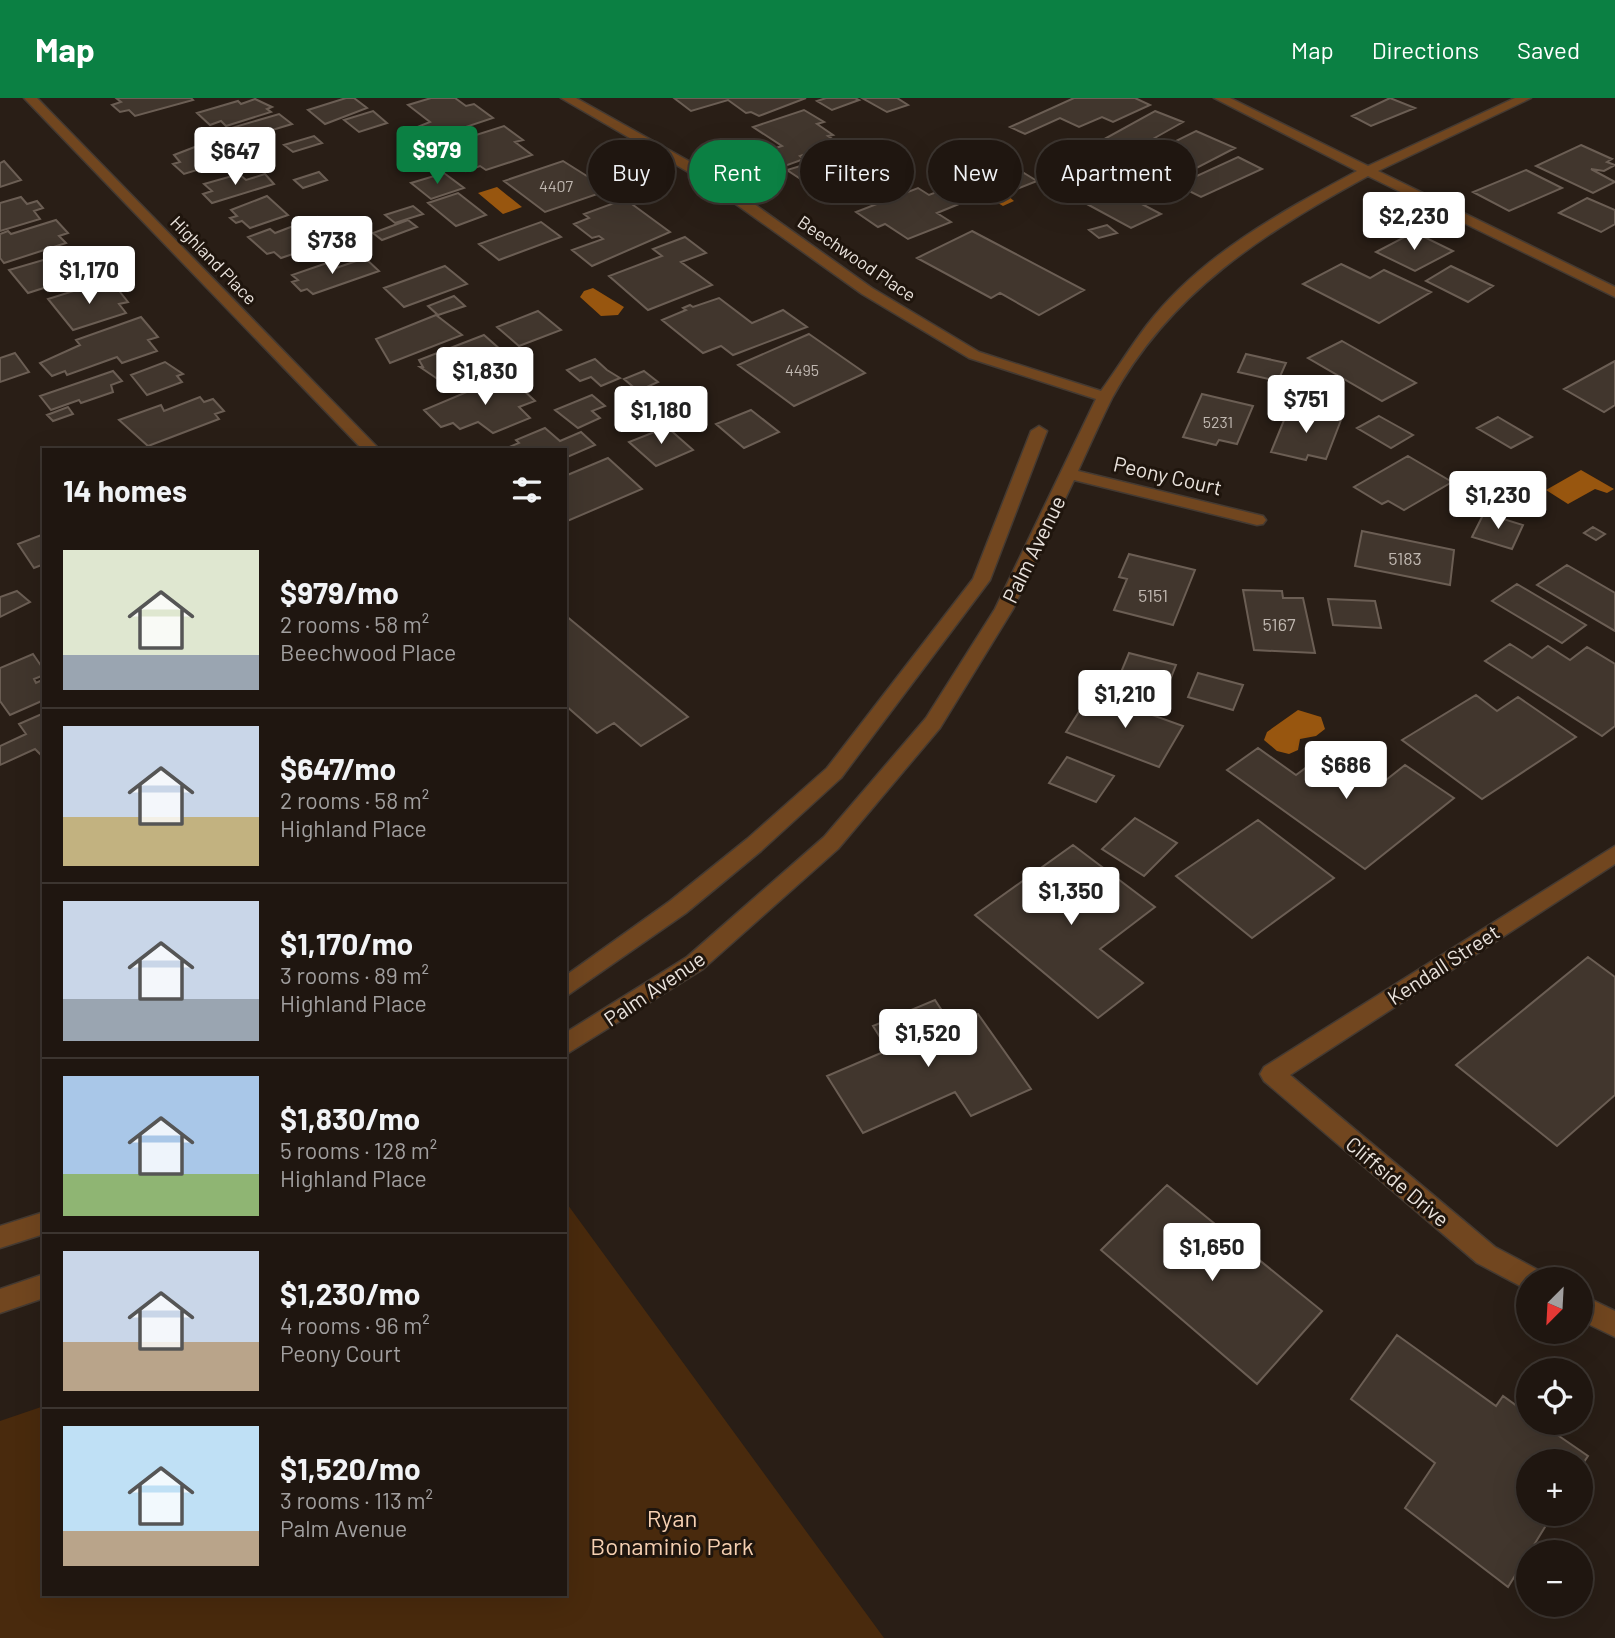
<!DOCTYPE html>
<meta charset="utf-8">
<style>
:root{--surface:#1f1610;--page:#2c231e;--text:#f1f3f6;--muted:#a19f9f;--line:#3c3530;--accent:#0b8043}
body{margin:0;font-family:Barlow,sans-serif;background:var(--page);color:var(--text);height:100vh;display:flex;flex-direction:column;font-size:26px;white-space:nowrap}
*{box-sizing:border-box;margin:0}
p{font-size:23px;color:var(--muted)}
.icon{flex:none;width:38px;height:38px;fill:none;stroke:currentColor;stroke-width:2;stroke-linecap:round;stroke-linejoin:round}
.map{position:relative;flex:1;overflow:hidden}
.details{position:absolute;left:42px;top:350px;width:525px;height:1148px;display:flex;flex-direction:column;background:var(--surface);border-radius:0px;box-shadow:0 7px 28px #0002,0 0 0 2px var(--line)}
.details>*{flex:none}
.top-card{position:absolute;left:588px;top:42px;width:665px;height:63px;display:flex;gap:14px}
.needle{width:46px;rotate:204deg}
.fabs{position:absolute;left:1516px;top:1169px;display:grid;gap:14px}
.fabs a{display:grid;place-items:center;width:77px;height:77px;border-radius:50%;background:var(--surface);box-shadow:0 7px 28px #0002,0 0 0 2px var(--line);font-size:35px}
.price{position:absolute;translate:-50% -60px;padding:0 16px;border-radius:7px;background:#fff;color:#222;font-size:23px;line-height:46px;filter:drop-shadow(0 2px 4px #0008)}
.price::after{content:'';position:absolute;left:50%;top:42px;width:21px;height:16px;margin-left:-10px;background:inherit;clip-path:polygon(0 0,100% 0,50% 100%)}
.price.active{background:var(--accent);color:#fff}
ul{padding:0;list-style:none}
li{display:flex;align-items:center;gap:21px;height:175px;padding:0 21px}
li+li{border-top:2px solid var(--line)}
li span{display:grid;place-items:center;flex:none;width:196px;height:140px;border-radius:0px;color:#555}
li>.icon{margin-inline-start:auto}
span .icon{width:84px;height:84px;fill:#fffc;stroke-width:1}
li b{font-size:30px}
h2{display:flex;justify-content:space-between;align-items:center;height:84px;padding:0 21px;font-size:30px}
.tag{padding:0 24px;border-radius:32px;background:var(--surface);box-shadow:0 7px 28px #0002,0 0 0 2px var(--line);font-size:24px;line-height:63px}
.tag.active{background:var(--accent);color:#fff}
header{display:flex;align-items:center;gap:42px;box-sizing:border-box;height:98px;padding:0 35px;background:var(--accent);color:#fff}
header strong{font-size:33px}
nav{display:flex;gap:38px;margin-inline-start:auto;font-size:24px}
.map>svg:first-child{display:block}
.green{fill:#492a0d}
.water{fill:#98560f}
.building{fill:#41362d;stroke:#6b5e54;stroke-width:2}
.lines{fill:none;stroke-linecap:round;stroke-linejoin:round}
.minor-casing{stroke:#443a32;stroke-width:3}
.minor{fill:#71461f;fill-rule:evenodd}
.labels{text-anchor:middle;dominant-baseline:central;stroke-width:6;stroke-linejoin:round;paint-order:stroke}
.far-number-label{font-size:16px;fill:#c0b8b1}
.far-street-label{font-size:18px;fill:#eae3dd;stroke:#1f150d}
.number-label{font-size:18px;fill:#c0b8b1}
.street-label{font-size:21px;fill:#eae3dd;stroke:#1f150d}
.near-park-label{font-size:24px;fill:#f6d0b2;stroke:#1f150d}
</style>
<header>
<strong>Map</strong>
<nav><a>Map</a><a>Directions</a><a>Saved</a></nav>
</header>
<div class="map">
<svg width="1615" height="1540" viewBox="0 0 1615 1540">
<rect width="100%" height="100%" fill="#291e16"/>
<!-- green -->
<path class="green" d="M565 1103 884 1540H0V1323L44 1308V1496H565Z"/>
<!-- water -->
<path class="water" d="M974 84 1000 91 1014 103 1003 108C992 100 980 101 969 93L976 89Z
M497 89 522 109 503 116 478 95Z
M593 190 624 209 618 217 601 218 580 199 584 193Z
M1581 372 1614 391 1607 395 1595 391 1568 406 1546 392Z
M1298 612 1321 619 1325 631 1316 638 1300 641 1298 652 1289 656 1277 653 1264 642 1267 634Z"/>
<!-- building -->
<path class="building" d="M116 0H191L193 2 135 18 129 12 120 14 112 7 121 4Z
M346 0H354L367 10 325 26 308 12Z
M431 0H455L466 8 474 6 493 20 430 41 415 30 430 24 408 7Z
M674 0H806L759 18 751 14 746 15 728 2 691 13Z
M826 0H855L859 2 832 12 817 3Z
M862 0H897L908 7 887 14Z
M1074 0H1135L1150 7 1113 24 1102 19 1079 29 1060 20 1025 36 1010 29Z
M1390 0 1415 10 1371 28 1352 18Z
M255 1 272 9 267 11 271 14 226 28 221 23 210 27 197 15 238 3 241 6Z
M804 12 824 24 817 26 833 37 828 38 837 44 800 58 804 61 782 69 761 55 782 48 753 29Z
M373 13 387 25 359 34 344 22Z
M1155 13 1183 24 1087 78 1059 66Z
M279 16 292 26 236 43 225 32Z
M504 28 523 42 515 44 532 57 486 72 480 68 466 73 449 59 463 55 451 45Z
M1196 33 1235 50 1187 75 1160 62 1118 83 1107 77Z
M314 38 322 45 293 54 284 47Z
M213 42 217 46 230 42 246 57 184 76 173 66 180 64 174 57Z
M869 47 875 50 884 47 905 60 893 65 912 76 868 93 844 77 837 80 832 77 808 86 787 72Z
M1581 47 1612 61 1607 64 1615 67 1604 73 1591 71 1615 84 1593 95 1536 68Z
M1238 59 1262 71 1201 99 1177 87Z
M4 63 21 82 0 89V65Z
M563 63 609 92 545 114 504 83Z
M1011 67 1037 83 1017 91 991 75Z
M1526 72 1562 90 1509 113 1473 94Z
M319 74 327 82 303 90 294 82Z
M444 75 464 90 431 101 411 85Z
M239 76 246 82 265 76 274 86 212 105 203 96 212 93 204 86Z
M950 89 971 101 937 115 951 124 908 141 885 126 878 129 856 114 918 90 929 97Z
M1115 92 1161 116 1131 130 1085 105Z
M458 95 486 117 456 128 428 105Z
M267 98 288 117 250 130 242 123 236 125 230 120 237 118 231 112Z
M21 99 27 106 37 103 43 110 34 113 40 121 0 133V105Z
M1587 100 1615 112V126L1601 134 1559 115Z
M625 101 670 134 592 168 572 152 603 141 599 138 592 140 574 126 589 120 584 116Z
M413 108 423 116 395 125 385 117Z
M317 119 340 140 281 160 274 154 267 156 248 139 270 131 275 135Z
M56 122 68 135 59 138 66 145 4 165 0 160V136L8 133 11 136Z
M408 122 417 129 382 142 373 135Z
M541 124 561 139 499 162 479 146Z
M1107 127 1117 135 1099 140 1089 132Z
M972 133 1084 192 1039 217 1000 195 991 200 917 160Z
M1414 134 1453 153 1415 173 1376 154Z
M685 139 706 155 681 164 712 187 648 212 609 178 662 158 653 151Z
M81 151 100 172 28 195 9 172Z
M365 160 379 173 313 196 307 191 301 193 292 184 298 182 292 177 327 165 333 171Z
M1341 166 1370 180 1384 172 1431 194 1379 225 1303 186Z
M445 168 467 186 404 209 384 190Z
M1451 168 1493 188 1468 204 1426 183Z
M99 185 106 193 116 189 128 204 119 206 126 215 73 232 48 201Z
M454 198 465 208 438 217 428 208Z
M719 200 752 225 783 212 807 229 733 257 721 248 703 255 662 222 686 212 683 210 690 207 693 209Z
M538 213 561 232 519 248 497 229Z
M436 217 462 237 390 265 376 241Z
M141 219 158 239 148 242 157 253 122 265 117 259 67 277 65 273 52 278 40 265 80 247 76 242Z
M809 236 865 275 794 308 738 267Z
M484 237 502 253 474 263 481 269 442 284 420 269H423L419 262Z
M1342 243 1416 285 1382 303 1308 260Z
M15 255 29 274 0 284V260Z
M1246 256 1286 265 1278 283 1238 274Z
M595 261 607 272 620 280 601 288 591 279 580 283 567 272Z
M1615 263V307L1604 314 1564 291Z
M165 264 183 276 177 278 182 284 147 297 131 277Z
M113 273 122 283 111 287 113 294 81 305 79 302 51 312 40 298Z
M644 273 658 284 638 293 624 281Z
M507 277 535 303 519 309 530 320 493 335 478 324 460 331 453 325 441 329 424 312Z
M1202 296 1253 308 1237 346 1219 342 1216 347 1183 339Z
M592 297 605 308 592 313 600 320 578 330 555 312Z
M200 299 204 304 213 301 224 313 215 316 219 321 148 348 119 322 161 307 164 313Z
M68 309 73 316 53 323 47 317Z
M1289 310 1341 322 1326 361 1308 357 1306 362 1271 354Z
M751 312 779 334 744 350 716 326Z
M1379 318 1413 337 1391 350 1357 330Z
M1498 319 1532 339 1511 350 1477 330Z
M667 329 693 352 656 368 629 344Z
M545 330 560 343 581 334 595 347 565 360V352H502L519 345 516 342Z
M1408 358 1452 384 1404 412 1388 403 1382 406 1354 389Z
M608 360 642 391 565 424V378Z
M1484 415 1523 427 1512 451 1472 439Z
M1593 429 1605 436 1596 442 1584 435Z
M1362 433 1454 452 1450 487 1355 468Z
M44 436V466L34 470 18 446Z
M1129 456 1195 472 1173 527 1114 512 1127 481 1119 479Z
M1567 467 1615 495V533L1537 487Z
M1517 486 1586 527 1562 545 1492 503Z
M1243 492 1282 493 1283 500H1303L1315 555 1254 552Z
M17 493 30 504 0 519V499Z
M1328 501 1375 503 1381 530 1333 527Z
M565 517 688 619 641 648 614 625 597 635 565 607Z
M1510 546 1532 560 1548 548 1570 562 1587 549 1615 566V628L1602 638 1485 563Z
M1129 555 1176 567 1166 592 1119 579Z
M33 556 44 572V577L34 581 36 585 44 581V602L10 617 0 603V570Z
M1198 575 1243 587 1233 612 1188 599Z
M1091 595 1183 628 1159 669 1066 634Z
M1476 597 1497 613 1518 599 1576 639 1482 701 1402 642Z
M44 615V660L35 651 0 667V648L26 636 19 626Z
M1335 648 1386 682 1405 667 1454 700 1365 771 1227 672 1258 650 1296 677Z
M1067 659 1114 678 1096 704 1049 685Z
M1135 720 1177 745 1144 778 1102 751Z
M1258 722 1334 780 1252 840 1176 778Z
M1073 747 1155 809 1100 851 1143 885 1098 920 975 817Z
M1588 859 1615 879V997L1557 1048 1456 967Z
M935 902 952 928 978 916 1031 991 971 1018 955 994 863 1035 827 978 888 952 873 928Z
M1167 1087 1322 1213 1257 1286 1101 1152Z
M1397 1237 1496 1308 1503 1298 1528 1316V1325H1540L1588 1358 1580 1370V1363H1528V1416H1553L1508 1489 1405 1410 1435 1365 1351 1301Z"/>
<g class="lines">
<defs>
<path id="minor" d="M24 0H37L380 352H363Z
M561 0H576L712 76 872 190 979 254 1101 293C1117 271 1131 248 1147 227 1201 157 1281 114 1357 73L1214 0H1230L1368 68 1515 0H1531L1378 73 1615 189V199L1368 78C1264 135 1171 193 1112 300 1100 324 1089 349 1078 373L1263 418 1266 422 1263 426 1257 427 1074 382 1013 511 940 630 838 751 703 871 565 957V935L687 859 824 739 926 620 995 511 1096 301 969 260 862 196 702 82Z
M1039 328 1047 333 990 482 841 680 761 753 686 815 565 899V878L670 803 747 741 827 670 973 481 1031 333Z
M1615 748V766L1290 977 1495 1149 1540 1173 1544 1181H1528V1192L1477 1165 1264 983 1260 976 1264 969Z
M44 1114V1136L0 1150V1128Z
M44 1176V1200L0 1215V1191Z
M1580 1196 1615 1213V1239L1580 1222Z"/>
</defs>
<!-- minor casing -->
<use href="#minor" class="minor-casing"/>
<!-- minor -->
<use href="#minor" class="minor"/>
</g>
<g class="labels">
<!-- far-number labels -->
<g class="far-number-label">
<text x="556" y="87">4407</text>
<text x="802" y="271">4495</text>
<text x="1218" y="323">5231</text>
</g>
<!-- far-street labels -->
<g class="far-street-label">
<text transform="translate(857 160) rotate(34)">Beechwood Place</text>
<text transform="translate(214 162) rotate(46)">Highland Place</text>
</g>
<!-- number labels -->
<g class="number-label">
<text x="1405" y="460">5183</text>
<text x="1153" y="497">5151</text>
<text x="1279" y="526">5167</text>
</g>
<!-- street labels -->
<g class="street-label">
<text transform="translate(1168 377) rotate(13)">Peony Court</text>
<text transform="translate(1033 451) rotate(-64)">Palm Avenue</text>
<text transform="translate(1443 866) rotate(-33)">Kendall Street</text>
<text transform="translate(654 890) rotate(-34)">Palm Avenue</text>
<text transform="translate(1398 1083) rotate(40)">Cliffside Drive</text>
</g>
<!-- near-park labels -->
<g class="near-park-label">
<text x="672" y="1419">Ryan<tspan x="672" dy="28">Bonaminio Park</tspan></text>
</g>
</g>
</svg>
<div class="fabs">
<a><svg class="needle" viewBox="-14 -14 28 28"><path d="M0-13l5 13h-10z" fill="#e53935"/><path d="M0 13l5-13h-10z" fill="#a19f9f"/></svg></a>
<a><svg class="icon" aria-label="locate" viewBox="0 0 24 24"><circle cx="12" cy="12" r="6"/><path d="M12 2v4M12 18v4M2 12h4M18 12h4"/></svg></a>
<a>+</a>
<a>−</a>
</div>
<b class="price active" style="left:437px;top:88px">$979</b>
<b class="price" style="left:235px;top:89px">$647</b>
<b class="price" style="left:1414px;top:154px">$2,230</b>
<b class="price" style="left:332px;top:178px">$738</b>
<b class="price" style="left:89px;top:208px">$1,170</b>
<b class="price" style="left:485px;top:309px">$1,830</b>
<b class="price" style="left:1306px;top:337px">$751</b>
<b class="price" style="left:661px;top:348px">$1,180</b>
<b class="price" style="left:1498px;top:433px">$1,230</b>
<b class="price" style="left:1125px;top:632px">$1,210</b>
<b class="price" style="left:1346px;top:703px">$686</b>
<b class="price" style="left:1071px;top:829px">$1,350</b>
<b class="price" style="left:928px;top:971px">$1,520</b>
<b class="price" style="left:1212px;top:1185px">$1,650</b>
<div class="top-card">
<a class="tag">Buy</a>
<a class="tag active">Rent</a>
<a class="tag">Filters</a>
<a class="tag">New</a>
<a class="tag">Apartment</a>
</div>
<section class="details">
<h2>14 homes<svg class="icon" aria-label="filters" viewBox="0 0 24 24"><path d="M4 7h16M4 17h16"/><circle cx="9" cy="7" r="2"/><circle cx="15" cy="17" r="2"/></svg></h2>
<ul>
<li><span style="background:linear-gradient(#dfe7d0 75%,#9aa5b1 0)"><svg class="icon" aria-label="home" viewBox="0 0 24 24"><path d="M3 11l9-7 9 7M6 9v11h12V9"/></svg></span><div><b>$979/mo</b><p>2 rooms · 58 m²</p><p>Beechwood Place</p></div></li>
<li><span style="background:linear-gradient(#c9d6e8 65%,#c2b280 0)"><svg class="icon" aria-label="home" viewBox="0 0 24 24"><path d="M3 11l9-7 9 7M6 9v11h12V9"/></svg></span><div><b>$647/mo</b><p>2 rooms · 58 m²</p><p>Highland Place</p></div></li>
<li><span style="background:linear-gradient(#c9d6e8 70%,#9aa5b1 0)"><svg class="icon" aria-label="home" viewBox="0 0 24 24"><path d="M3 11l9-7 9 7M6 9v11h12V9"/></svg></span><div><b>$1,170/mo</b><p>3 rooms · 89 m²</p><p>Highland Place</p></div></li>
<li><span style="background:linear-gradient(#a9c7e8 70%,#8fb573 0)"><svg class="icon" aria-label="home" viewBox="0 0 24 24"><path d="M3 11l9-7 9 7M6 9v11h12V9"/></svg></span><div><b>$1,830/mo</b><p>5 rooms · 128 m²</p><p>Highland Place</p></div></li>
<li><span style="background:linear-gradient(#c9d6e8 65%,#b9a48a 0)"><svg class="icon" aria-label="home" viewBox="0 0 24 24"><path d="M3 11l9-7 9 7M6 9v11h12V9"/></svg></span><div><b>$1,230/mo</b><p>4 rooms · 96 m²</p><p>Peony Court</p></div></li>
<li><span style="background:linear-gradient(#bfe0f5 75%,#b9a48a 0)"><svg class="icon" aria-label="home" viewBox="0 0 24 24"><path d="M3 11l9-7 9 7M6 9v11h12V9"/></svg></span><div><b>$1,520/mo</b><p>3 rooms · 113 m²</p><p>Palm Avenue</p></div></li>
</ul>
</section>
</div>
